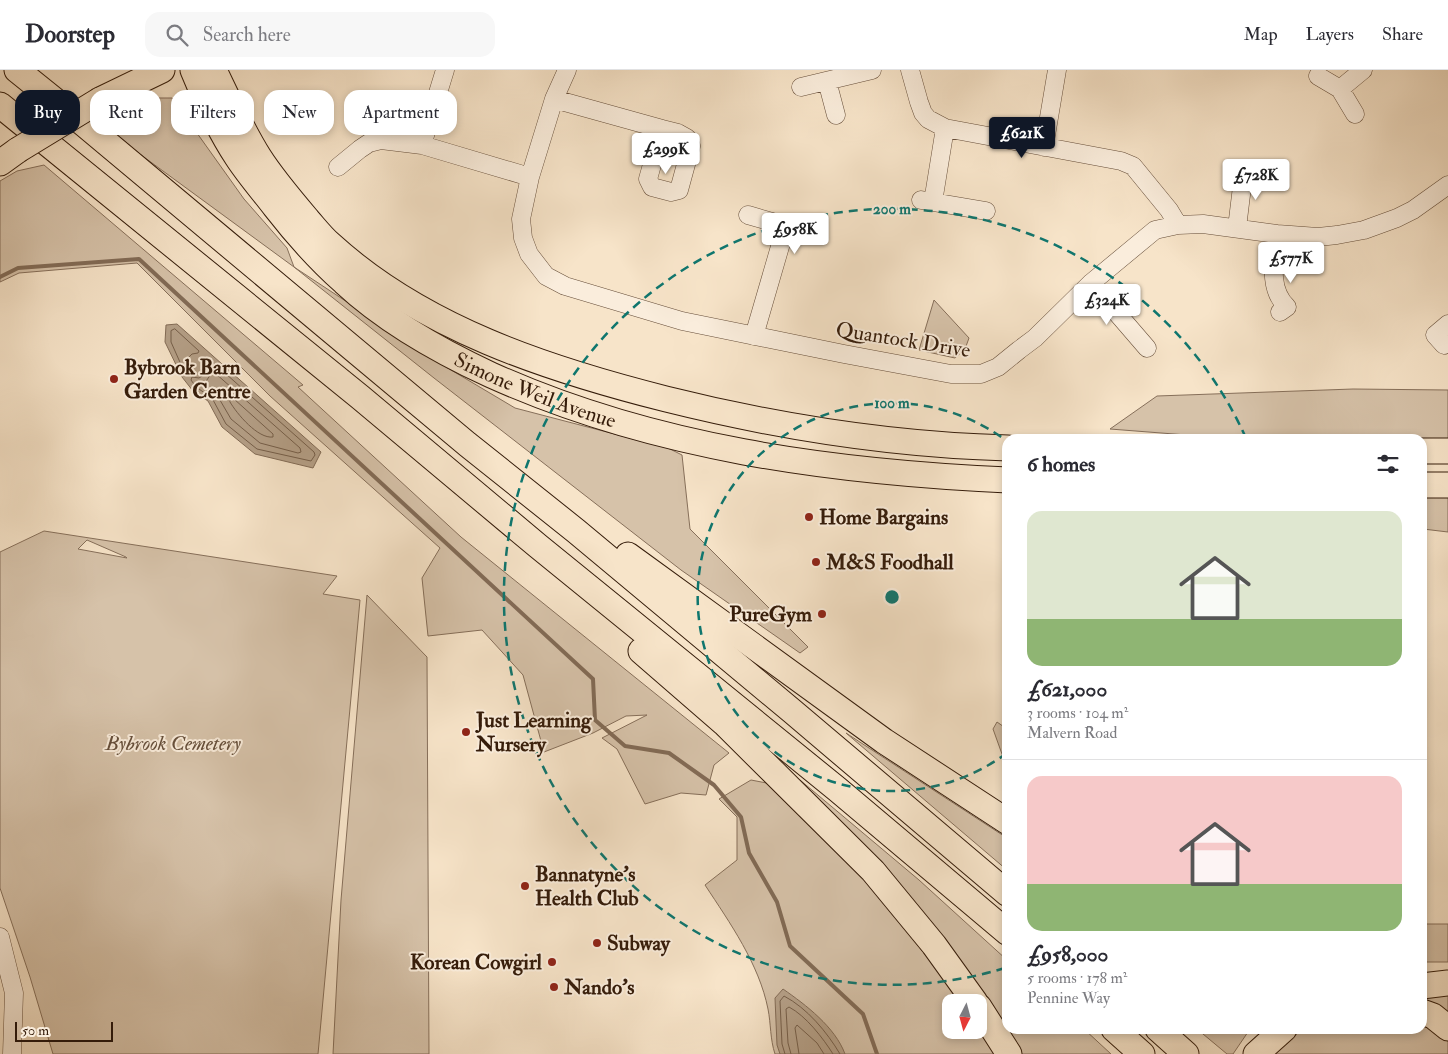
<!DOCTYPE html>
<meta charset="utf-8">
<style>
:root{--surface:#fff;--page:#f7f7f7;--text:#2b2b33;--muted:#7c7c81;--line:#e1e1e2;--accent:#111827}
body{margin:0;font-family:"IM FELL Double Pica",serif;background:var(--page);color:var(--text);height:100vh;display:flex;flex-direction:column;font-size:19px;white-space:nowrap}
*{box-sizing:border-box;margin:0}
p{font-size:16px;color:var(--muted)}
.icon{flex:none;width:28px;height:28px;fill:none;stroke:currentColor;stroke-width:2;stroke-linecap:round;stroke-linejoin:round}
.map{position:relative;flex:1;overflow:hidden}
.side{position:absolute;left:1002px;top:364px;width:425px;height:600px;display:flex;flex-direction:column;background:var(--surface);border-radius:15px;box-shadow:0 2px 8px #0003}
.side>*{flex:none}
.top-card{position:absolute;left:15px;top:20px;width:475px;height:45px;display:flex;gap:10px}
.needle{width:32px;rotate:186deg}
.tools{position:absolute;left:942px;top:924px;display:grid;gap:10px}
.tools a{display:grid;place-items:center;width:45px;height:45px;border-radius:10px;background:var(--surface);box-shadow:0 2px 8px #0003;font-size:25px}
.scale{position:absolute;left:15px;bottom:12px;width:98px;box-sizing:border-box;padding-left:5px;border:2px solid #351c0a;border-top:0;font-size:14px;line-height:18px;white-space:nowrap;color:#351c0a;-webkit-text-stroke:4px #faeddc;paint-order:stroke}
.price{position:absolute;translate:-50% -42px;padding:0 11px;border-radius:5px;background:#fff;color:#222;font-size:16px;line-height:32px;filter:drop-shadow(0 1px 2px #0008)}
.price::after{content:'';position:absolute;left:50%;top:30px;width:15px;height:11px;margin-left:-8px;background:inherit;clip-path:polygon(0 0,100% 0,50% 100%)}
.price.on{background:var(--accent);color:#fff}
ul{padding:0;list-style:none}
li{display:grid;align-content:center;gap:10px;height:265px;padding:0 25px}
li+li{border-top:1px solid var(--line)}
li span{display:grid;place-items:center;height:155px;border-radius:15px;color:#555}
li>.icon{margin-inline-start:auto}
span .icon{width:90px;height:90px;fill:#fffc;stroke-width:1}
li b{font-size:21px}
h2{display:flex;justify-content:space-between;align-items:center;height:60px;padding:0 25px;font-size:21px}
.tag{padding:0 18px;border-radius:15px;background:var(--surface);box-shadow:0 2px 8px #0003;font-size:18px;line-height:45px}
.tag.on{background:var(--accent);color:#fff}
header{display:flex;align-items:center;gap:30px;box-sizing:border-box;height:70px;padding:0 25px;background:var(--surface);border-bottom:1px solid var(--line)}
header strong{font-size:24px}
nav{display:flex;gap:28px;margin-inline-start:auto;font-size:18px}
.search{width:350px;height:45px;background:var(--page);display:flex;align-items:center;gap:12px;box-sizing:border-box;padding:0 18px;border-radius:15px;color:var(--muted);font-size:19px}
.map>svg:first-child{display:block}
.green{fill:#d6c2a9;stroke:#866f5a;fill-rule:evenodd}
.water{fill:#b5a088;stroke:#826b56}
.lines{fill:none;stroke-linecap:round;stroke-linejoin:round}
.shore{stroke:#755e49;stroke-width:1}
.stream{stroke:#826b56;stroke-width:4}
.minor-casing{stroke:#664e3a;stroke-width:19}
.highway-casing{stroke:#351c0a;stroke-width:27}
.minor{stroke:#faeddc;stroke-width:18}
.highway{stroke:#f7e4c9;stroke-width:25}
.highway-bridge-casing{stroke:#351c0a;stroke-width:27;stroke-linecap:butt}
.highway-bridge{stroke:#f7e4c9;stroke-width:25}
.ring{fill:none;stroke:#0f766e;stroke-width:2.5;stroke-dasharray:9 6}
.poi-dot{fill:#8f2418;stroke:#faeddc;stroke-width:2}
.labels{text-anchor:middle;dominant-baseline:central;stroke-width:4;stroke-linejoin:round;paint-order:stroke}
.street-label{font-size:21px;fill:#351c0a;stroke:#faeddc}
.poi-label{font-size:21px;font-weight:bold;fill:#351c0a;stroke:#faeddc;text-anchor:start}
.park-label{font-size:21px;font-style:italic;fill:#654e3a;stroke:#faeddc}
.centre{fill:#0f766e;stroke:#faeddc;stroke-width:2.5}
.ring-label{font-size:15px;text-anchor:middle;font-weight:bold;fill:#0f766e;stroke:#faeddc;stroke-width:4;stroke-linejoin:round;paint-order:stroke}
</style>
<header>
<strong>Doorstep</strong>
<div class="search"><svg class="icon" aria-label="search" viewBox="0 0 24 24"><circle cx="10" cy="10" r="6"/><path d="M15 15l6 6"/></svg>Search here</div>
<nav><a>Map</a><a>Layers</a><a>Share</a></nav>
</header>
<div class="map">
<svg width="1448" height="984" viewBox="0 0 1448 984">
<rect width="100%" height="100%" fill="#f7e4c9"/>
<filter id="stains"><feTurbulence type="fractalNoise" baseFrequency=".004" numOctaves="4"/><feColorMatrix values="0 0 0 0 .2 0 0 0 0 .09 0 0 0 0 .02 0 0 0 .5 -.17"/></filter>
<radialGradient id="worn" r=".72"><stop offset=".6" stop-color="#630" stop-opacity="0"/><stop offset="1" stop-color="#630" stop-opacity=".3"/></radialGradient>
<!-- green -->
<path class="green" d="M142 28H172L244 129 287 178 294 197 441 294 515 338 668 378 682 385 690 459 808 577 800 583 681 500 434 308 294 197 92 49Z
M44 95 303 315 298 317 461 467 729 683 714 695 706 725 681 723 645 734 617 679 602 668 647 645 626 646 593 663 544 682 523 605 482 560 428 566 422 508 440 478 270 326 137 193 19 203 0 212V111L17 101Z
M934 230 969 268 965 279 955 288 919 280Z
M1353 319 1448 320V371L1422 369H1238L1110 359 1157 326Z
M1423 425H1448V462L1423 459Z
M44 461 337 506 323 524 360 530 318 984H53L30 907 0 818V482ZM87 470 126 487 127 488 78 479Z
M367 525 427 587 429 984H333L341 830Z
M997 652 1007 659V698L993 659Z
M846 663 1007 768V800Z
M751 710 777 715 864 806 962 932H951V960H979V955L996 984H775C770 969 771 954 768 939 759 894 730 853 705 815L737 790V747L719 729Z
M800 710 919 810 1007 890 1008 959H1084L1111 984H1021L881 797Z
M1422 854H1448V892H1423Z
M1448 922V944L1423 931V925Z
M1423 952 1448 971V984H1271L1303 959H1422Z
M1197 959H1250L1233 984H1227Z"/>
<!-- water -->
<path class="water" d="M177 254 321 382 313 398 255 384 222 357 208 331 193 321 182 307 165 272 166 255Z
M783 919C806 935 835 957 845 984H780L777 975 775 928Z"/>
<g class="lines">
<!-- shore -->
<path class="shore" d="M175 259 199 281 198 283 192 284 188 288V297L186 300 183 299 171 272V261Z
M205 287 208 288 314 382 315 385 311 391 257 379 226 354 212 328 196 317 191 310 192 307 199 308 205 304 206 295 203 290Z
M212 303H215L300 378 301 382 298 383 260 373 231 349 217 325 204 315Z
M231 329H234L273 364V367C258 369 237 344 230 332Z
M785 984 782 974 780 931 784 926C807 938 827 962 840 984
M791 984 788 973 786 939 789 937C806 946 823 968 833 984
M799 984 795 958 797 955 817 973 824 984"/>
<!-- stream -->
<path class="stream" d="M0 207 18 198 139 189 593 609 595 650 625 676 669 683 714 715 741 747 749 783 777 832 790 876 863 944 877 984"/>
<defs>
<path id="minor" d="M567 0 554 29 530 107 521 149 523 168 529 184 546 206 565 216 682 251 844 284 951 304H981L998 297 1019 280 1035 268 1091 213 1155 160 1178 155 1203 154 1277 164 1318 167 1337 165 1364 160 1397 148 1413 140 1448 115
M910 0 919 32 923 43 928 49 945 58 1121 91 1133 96 1169 140 1178 155
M1318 6 1340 19 1355 44
M827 11 836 45
M801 17 872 0
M1340 19 1363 0
M554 29 662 59
M662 59 678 63 687 68 691 76 679 120 671 122 652 117 648 109Z
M422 75 445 0
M1044 77 1057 0
M338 97 360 79 369 73 381 70 422 75 530 107
M921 130 986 141
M933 132 945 58
M748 145 786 156 754 266
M1237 158 1244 100
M1277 164C1275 188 1267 218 1287 237L1280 242
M1091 213 1147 278
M1444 275 1435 265 1448 254
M0 867 14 923 12 984"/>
<g id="highway">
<path d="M17 0 84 54 467 374 576 461 792 641 1008 824"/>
<path id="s1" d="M193 0C205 29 219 60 237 87 248 104 262 120 275 137 296 164 318 189 344 212 387 252 439 281 491 305 653 378 831 402 1008 410"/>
<path d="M214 0C228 29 242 60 259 87 273 109 291 130 308 150 315 158 322 167 330 174 422 258 547 299 666 329 778 357 892 375 1008 378"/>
<path d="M100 30 162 0"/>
<path d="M0 35 360 327 538 476 837 719 1008 863"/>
<path d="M0 93 18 80"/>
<path d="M1422 381H1448"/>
<path d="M1422 415H1448"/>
<path d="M628 485 884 671 1008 752"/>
<path d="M641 581 724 653 873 801 934 875 975 932"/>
<path d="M1422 916 1448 913"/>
<path d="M979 937 1009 984"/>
<path d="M1422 942 1433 946 1448 958"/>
<path d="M1114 959 1142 984"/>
<path d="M1158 959 1186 984"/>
<path d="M1256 984 1284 959"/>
</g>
</defs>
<!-- minor casing -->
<use href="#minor" class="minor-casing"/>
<!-- highway casing -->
<use href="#highway" class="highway-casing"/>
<!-- minor -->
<use href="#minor" class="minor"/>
<!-- highway -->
<use href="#highway" class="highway"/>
<defs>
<path id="highway-bridge" d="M18 80 100 30"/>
</defs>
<!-- highway-bridge casing -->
<use href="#highway-bridge" class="highway-bridge-casing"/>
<!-- highway-bridge -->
<use href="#highway-bridge" class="highway-bridge"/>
</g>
<!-- distance rings -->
<g class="ring">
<path d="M1007 683A194 194 0 1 1 1007 371"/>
<path d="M1005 898A388 388 0 1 1 1245 366"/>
</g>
<!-- markers -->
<g class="poi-dot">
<circle cx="114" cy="309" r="5"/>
<circle cx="809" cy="447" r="5"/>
<circle cx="816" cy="492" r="5"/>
<circle cx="822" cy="544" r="5"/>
<circle cx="466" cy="662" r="5"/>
<circle cx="525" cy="816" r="5"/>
<circle cx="597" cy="873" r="5"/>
<circle cx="552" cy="892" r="5"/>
<circle cx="554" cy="917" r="5"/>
</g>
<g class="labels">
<!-- street labels -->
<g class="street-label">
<text transform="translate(903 270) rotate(9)">Quantock Drive</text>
<text stroke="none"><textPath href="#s1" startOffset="484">Simone Weil Avenue</textPath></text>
</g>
<!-- poi labels -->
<g class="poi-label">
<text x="124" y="297">Bybrook Barn<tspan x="124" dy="24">Garden Centre</tspan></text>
<text x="819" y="447">Home Bargains</text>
<text x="826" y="492">M&amp;S Foodhall</text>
<text x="812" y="544" text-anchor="end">PureGym</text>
<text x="476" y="650">Just Learning<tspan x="476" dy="24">Nursery</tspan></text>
<text x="535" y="804">Bannatyne's<tspan x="535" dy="24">Health Club</tspan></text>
<text x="607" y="873">Subway</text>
<text x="542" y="892" text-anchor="end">Korean Cowgirl</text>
<text x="564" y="917">Nando's</text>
</g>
<!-- park labels -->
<g class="park-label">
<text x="173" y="673">Bybrook Cemetery</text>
</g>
</g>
<circle cx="892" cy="527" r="8" class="centre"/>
<g class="ring-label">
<text x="892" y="144">200 m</text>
<text x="892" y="338">100 m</text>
</g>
<rect width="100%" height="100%" filter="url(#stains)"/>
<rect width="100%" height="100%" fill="url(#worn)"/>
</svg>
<div class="tools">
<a><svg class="needle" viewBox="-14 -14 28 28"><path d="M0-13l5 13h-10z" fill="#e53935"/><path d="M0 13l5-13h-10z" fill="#7c7c81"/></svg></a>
</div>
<div class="scale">50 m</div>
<b class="price on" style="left:1022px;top:89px">£621K</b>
<b class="price" style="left:666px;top:105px">£299K</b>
<b class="price" style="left:1256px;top:131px">£728K</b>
<b class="price" style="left:795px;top:185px">£958K</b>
<b class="price" style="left:1291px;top:214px">£577K</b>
<b class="price" style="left:1107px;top:256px">£324K</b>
<div class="top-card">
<a class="tag on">Buy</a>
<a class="tag">Rent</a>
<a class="tag">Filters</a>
<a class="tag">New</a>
<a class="tag">Apartment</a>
</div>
<section class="side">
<h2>6 homes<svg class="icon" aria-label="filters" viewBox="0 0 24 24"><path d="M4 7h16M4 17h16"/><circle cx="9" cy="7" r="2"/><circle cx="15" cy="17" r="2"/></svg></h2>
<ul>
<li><span style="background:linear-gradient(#dfe7d0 70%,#8fb573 0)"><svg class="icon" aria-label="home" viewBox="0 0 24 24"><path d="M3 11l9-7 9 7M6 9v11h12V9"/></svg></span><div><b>£621,000</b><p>3 rooms · 104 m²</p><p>Malvern Road</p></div></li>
<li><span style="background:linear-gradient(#f6c9c9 70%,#8fb573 0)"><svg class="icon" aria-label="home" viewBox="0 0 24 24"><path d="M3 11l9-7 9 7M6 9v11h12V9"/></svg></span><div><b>£958,000</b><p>5 rooms · 178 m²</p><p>Pennine Way</p></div></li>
</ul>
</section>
</div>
